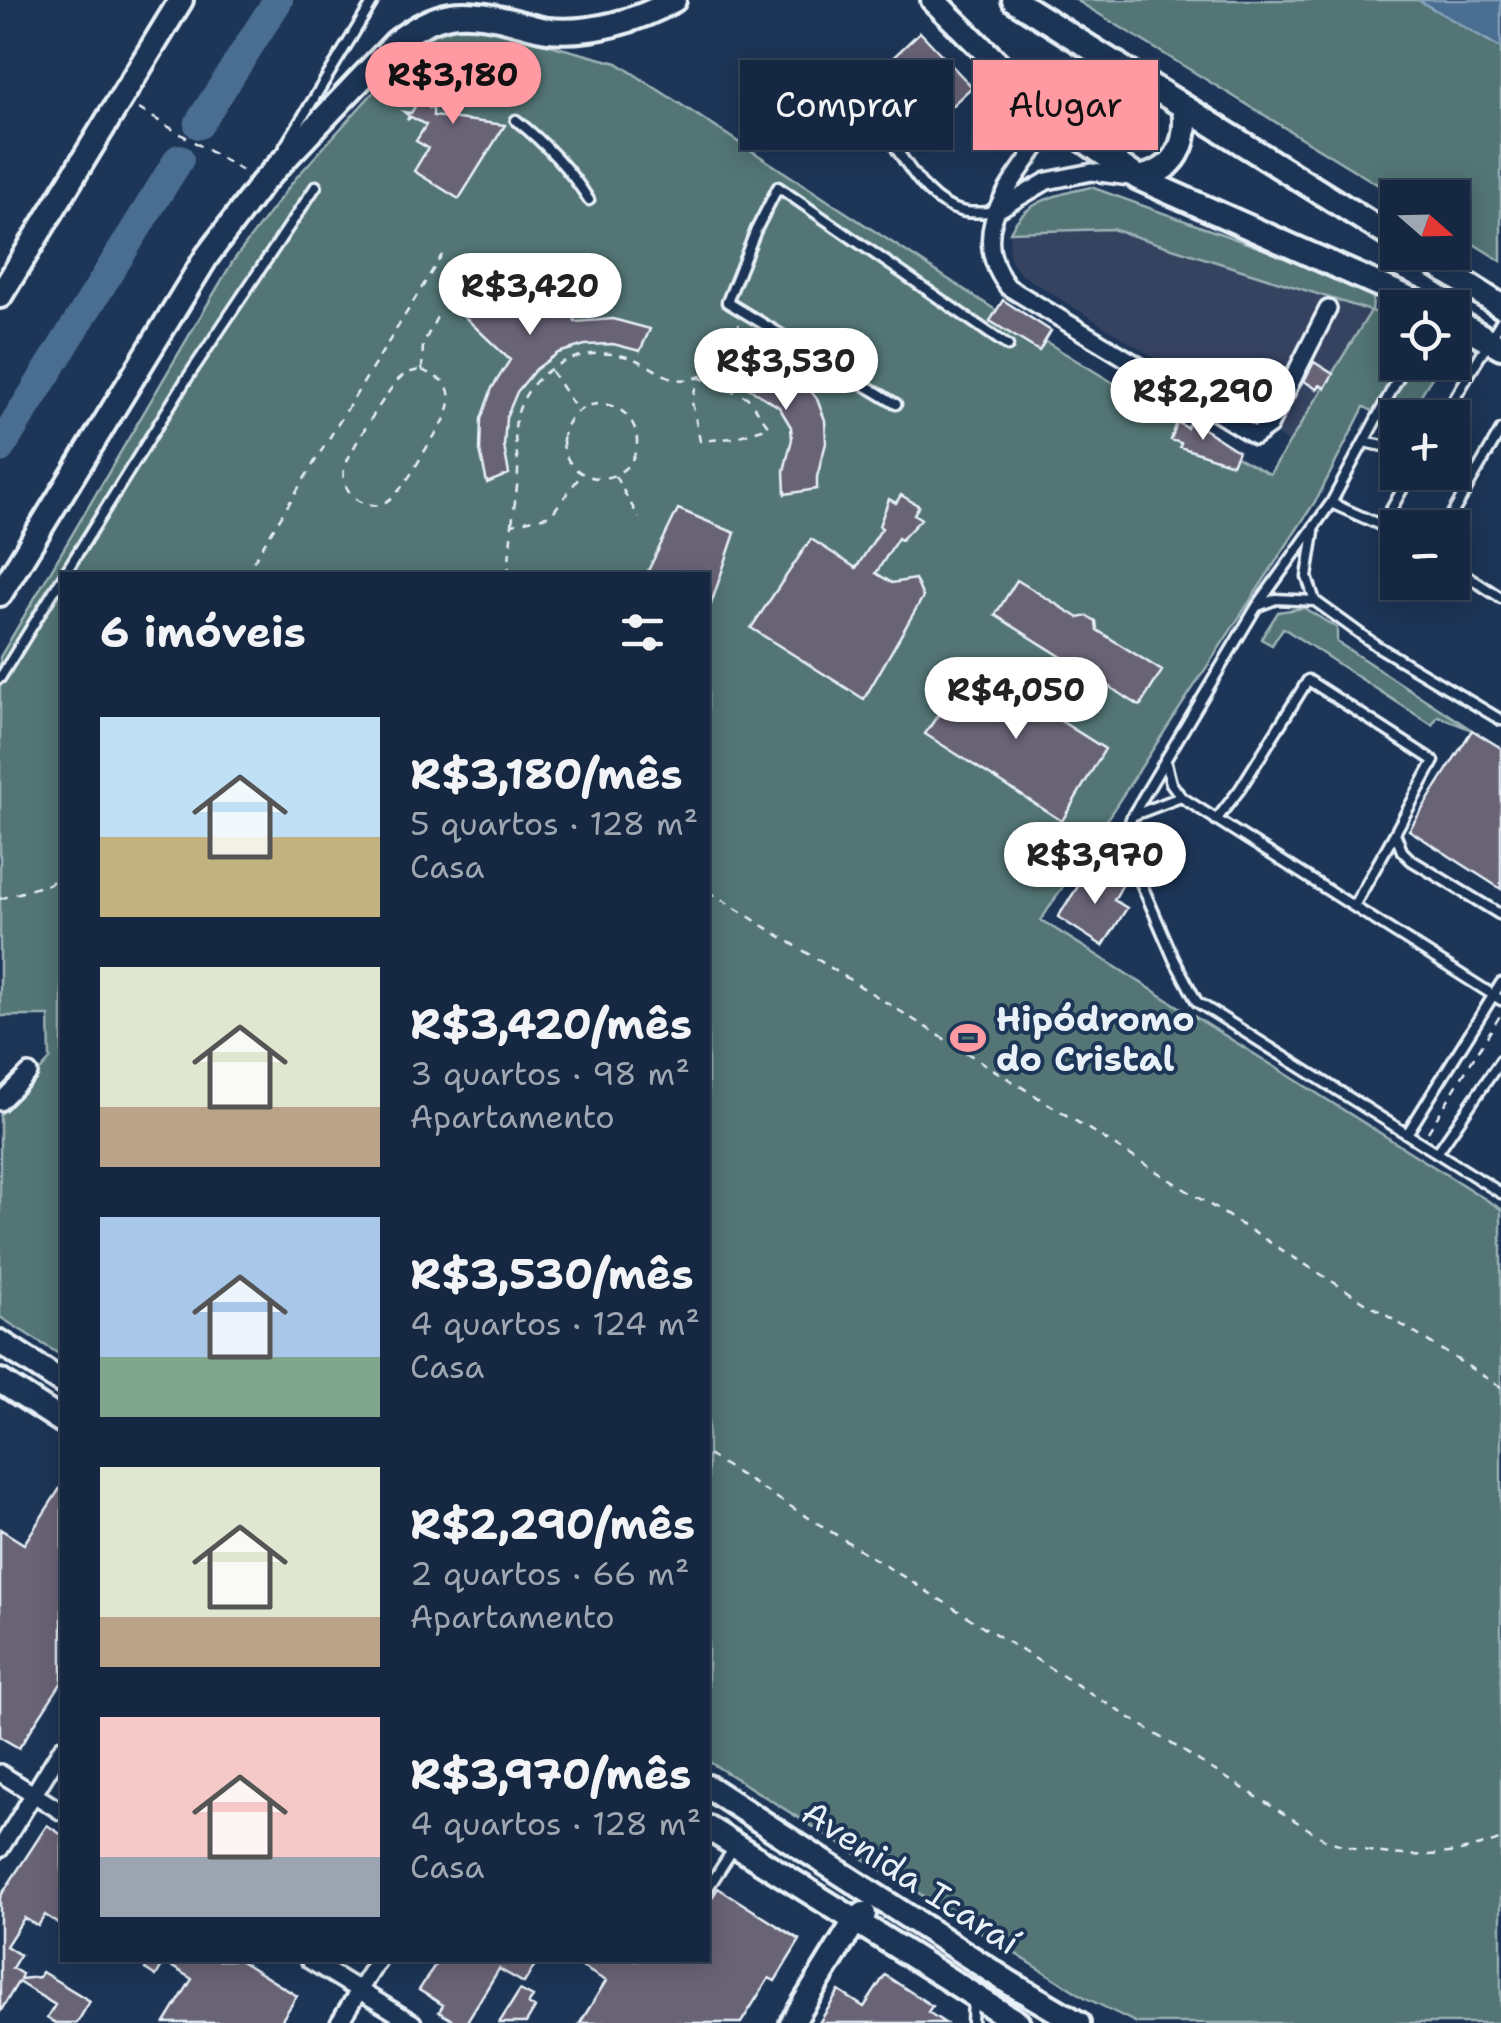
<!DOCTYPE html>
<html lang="pt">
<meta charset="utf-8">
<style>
:root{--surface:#162841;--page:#23344c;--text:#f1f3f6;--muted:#9ea6b1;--line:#35445a;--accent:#ff9aa2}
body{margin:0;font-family:"Shantell Sans",sans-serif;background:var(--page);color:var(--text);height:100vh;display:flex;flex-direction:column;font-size:38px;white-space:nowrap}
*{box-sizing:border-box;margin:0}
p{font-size:32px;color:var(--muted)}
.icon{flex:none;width:55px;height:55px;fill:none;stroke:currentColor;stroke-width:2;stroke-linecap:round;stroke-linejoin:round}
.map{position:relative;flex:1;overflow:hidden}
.sheet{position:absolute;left:60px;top:572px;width:650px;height:1390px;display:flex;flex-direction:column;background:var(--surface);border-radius:0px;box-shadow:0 5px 25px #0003,0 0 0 2px var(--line)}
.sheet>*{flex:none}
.guide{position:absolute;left:740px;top:60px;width:610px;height:90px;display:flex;gap:20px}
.needle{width:65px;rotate:110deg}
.tools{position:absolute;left:1380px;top:180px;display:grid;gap:20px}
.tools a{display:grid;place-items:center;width:90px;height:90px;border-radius:0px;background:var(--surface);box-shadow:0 5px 25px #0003,0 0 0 2px var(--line);font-size:50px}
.price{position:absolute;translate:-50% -85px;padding:0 22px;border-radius:35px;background:#fff;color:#222;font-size:32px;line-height:65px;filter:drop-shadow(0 2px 5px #0008)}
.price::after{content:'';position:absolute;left:50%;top:60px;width:30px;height:22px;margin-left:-15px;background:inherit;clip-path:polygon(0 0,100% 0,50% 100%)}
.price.on{background:var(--accent);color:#111}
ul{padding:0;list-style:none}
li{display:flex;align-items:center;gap:30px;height:250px;padding:0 40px}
li span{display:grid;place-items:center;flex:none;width:280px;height:200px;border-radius:0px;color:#555}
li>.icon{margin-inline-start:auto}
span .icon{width:120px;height:120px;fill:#fffc;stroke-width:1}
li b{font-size:42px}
h2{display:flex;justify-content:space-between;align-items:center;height:120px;padding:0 40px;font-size:42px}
.tag{padding:0 35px;border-radius:0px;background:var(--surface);box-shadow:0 5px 25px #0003,0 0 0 2px var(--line);font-size:35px;line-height:90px}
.tag.on{background:var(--accent);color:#111}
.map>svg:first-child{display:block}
.built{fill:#344360}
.green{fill:#527475;stroke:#9db2b6;stroke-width:2.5}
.water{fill:#496e91;stroke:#89a2ba;stroke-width:2.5}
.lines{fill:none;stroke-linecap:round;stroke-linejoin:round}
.river{stroke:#496e91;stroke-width:30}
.building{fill:#696476;stroke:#e8f1f8;stroke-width:2.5}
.lane-casing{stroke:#e8f1f8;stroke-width:15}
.street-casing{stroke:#e8f1f8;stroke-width:22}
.secondary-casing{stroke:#e8f1f8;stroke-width:30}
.path{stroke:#e8f1f8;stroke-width:2.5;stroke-dasharray:8 8;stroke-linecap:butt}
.lane{stroke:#1d3557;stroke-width:8}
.street{stroke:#1d3557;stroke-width:15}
.secondary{stroke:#1d3557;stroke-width:22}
.labels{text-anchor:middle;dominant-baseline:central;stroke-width:8;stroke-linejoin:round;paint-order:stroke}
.poi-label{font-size:35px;font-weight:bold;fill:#e8f1f8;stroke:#1d3557;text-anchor:start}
.street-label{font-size:35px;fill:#e8f1f8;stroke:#1d3557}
</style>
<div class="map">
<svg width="1501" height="2023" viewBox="0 0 1501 2023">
<rect width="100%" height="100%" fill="#1d3557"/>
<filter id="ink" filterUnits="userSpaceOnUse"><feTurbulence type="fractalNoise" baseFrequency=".01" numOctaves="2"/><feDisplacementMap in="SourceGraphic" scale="20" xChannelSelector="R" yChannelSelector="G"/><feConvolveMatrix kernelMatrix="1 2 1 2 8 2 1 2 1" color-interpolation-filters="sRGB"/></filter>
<g filter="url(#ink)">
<!-- built -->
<path class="built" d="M1112 229 1371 311 1290 443 1019 273 1009 256 1010 232Z"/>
<!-- green -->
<path class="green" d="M1076 0H1418L1501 48V261L1453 231 1452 198 1398 197Z
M457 27 486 28 617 63 1020 326 1222 449 1270 474 1371 311 1112 229 1010 232C1025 200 1059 194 1091 187L1374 289 1372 311 1397 321 1398 362 1441 363 1407 417 1398 418 1397 423 1364 407 1318 497 1041 920 1501 1209V2023H1137L1086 1998 708 1761V575H62V1356L0 1317V1115L50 1060 49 1016H0V657L233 261 295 179 408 54 430 36Z
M1304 608 1337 628V642L1472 730 1438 716 1432 725 1283 628 1272 645 1261 639 1278 612Z"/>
<!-- water -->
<path class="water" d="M1418 0H1501V48Z"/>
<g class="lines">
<!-- river -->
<path class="river" d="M199 124 278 0
M0 448 179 159"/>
</g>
<!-- building -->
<path class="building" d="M920 32 972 87 916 139 865 84Z
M457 40 491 61 428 108 433 106V116L505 125 459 199 414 171 428 148 416 141 426 125 411 117 407 120 409 116 404 112 411 113Z
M518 74 524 101 440 108 439 104Z
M563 257 575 322 613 319 650 329 640 351 613 344 585 345 558 353 535 370 517 392 506 418 504 446 509 474 487 483 480 451 481 419 492 388 510 360 453 306 481 281 514 261 519 272Z
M1003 300 1051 331 1039 351 990 321Z
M737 342 803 381 817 399 825 420 826 443 817 477V489L785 494 784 471 792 439 791 427 779 407 720 370Z
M1314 362 1333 374 1325 388 1320 385 1317 389 1304 381Z
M1190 420 1238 451 1232 464 1180 447 1181 443 1171 440 1177 422 1187 428Z
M901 495 919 506 914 514 921 519 901 540 898 538 876 573 892 583 915 579 923 597 864 699 751 628 811 539 856 568 882 528 879 526 889 499 896 503Z
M678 509 735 533 710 607 708 575H646Z
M1017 580 1079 618 1087 616 1096 621 1097 630 1162 671 1140 706 995 615Z
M972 665 1105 749 1062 821 925 734Z
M1472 730 1501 748V889L1409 830Z
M1099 869 1123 884 1114 900 1127 908 1103 946 1058 917 1088 871 1095 875Z
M62 1485V1682L19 1748 0 1737V1529L24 1544Z
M47 1825 62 1835V1926L45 1915 38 1926 24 1918 6 1946 20 1955 12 1968 22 1974 20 1979 39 1977 42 1972 90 2001 77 2023H55L47 2018 55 2005 18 1982 0 2012V1897Z
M718 1888 800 1940 775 1981 769 1978 741 2023H580L606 1981 570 1960H708V1904Z
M150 1960H239L297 1996 280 2023H165L192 1979 164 1962 156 1976 145 1969Z
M438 1960H538L524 1983 499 1969 466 2023H457L439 2012 443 2005 419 1990Z
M885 1975 932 2006 928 2012 945 2023H819L839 1991 864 2007Z
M520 1990 533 1997 528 2004 535 2008 526 2023H499Z"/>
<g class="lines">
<defs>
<path id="lane" d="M516 120C545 143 569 168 589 200
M285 146 374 0
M897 150C913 173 931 204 961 211 971 214 984 212 994 212
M1407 362 1331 503 1257 606 1132 816 1126 833 1135 869 1174 959 1197 1002 1501 1193
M896 404 727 302 756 230 778 187 1008 346
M1443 418 1501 321
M1364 442 1398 449
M1452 463 1476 473
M1331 503 1398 533
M1383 524 1412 472
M1444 528 1501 430
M1314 532 1307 577 1315 601
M1452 566 1501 598
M64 575 186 380 316 186
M1258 606 1276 599 1315 601 1377 646 1501 720
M0 678 62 578
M1165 760 1171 783 1181 797 1501 1000
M1134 815 1181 797
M1216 820 1240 789 1308 680 1434 761 1395 833 1402 851 1411 860 1501 915
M1354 906 1395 833
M1407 1134 1501 983
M1437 1153 1501 1060
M708 1888 735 1846
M972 2023 973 1999"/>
<path id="street" d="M1054 119C1025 174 959 223 1008 287L1255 436 1269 426 1328 309
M994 212 1047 181 1092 172 1130 177
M0 1102 29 1073
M0 1773 62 1812
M0 1849 62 1748
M309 1960 413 2023
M339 2023 378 1960"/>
<path id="secondary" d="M933 0 1054 119 1138 178 1431 308
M1014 0 1398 241
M1054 119C1065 80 1076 68 1117 64
M1138 178C1176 171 1189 145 1184 107
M1416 252 1501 306
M0 296 181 0
M1452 319 1501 347
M0 594 207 256 262 183 396 42C436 11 462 8 511 21 523 24 536 29 548 30 591 34 638 21 674 0
M0 1342 62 1382
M0 1381 62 1421
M708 1787 1010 1983 1078 2023
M708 1828 1018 2023
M792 2023 855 1921 864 1914"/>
</defs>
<!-- lane casing -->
<use href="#lane" class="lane-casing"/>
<!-- street casing -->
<use href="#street" class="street-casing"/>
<!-- secondary casing -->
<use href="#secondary" class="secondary-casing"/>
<!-- path -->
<path class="path" d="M139 109 244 172
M422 370 445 382C458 406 442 424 429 444 414 467 388 528 354 497 346 490 342 480 344 469 346 457 390 386 400 378 407 372 414 371 422 370Z
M422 370 423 344 438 315
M551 371 577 410
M698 377 747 397 769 427 733 438 700 441 692 402Z
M563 441a37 37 0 1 1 74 0a37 37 0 1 1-74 0Z
M615 476 639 518
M512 524C514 506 518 487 518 470 518 452 512 435 517 416 530 366 586 342 634 359 656 367 671 387 698 377 718 370 729 340 740 323
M245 575 442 255
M508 575 512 524 551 515 581 475
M708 891 1501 1387
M0 899 51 883 62 873
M1428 1132 1501 1014
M708 1455 1326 1840C1384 1859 1444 1862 1501 1839"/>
<!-- lane -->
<use href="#lane" class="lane"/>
<!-- street -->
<use href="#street" class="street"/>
<!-- secondary -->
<use href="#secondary" class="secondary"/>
</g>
</g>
<!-- icons -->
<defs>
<symbol id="stadium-bare" viewBox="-9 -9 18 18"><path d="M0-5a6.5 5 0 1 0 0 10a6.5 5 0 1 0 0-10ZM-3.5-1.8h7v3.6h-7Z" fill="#ff9aa2" stroke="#1d3557" stroke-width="2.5" paint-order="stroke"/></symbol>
</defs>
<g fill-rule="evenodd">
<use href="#stadium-bare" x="943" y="1013" width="50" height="50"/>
</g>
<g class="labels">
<!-- poi labels -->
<g class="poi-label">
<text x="996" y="1018">Hipódromo<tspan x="996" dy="40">do Cristal</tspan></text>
</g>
<!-- street labels -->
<g class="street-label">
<text transform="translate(911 1877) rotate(33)">Avenida Icaraí</text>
</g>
</g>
</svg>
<div class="tools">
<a><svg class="needle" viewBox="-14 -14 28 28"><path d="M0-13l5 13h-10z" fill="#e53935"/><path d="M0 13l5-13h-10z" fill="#9ea6b1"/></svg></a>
<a><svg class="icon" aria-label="locate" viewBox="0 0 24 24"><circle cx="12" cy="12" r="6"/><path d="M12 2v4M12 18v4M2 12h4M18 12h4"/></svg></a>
<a>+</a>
<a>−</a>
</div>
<b class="price on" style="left:453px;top:127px">R$3,180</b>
<b class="price" style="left:530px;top:338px">R$3,420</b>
<b class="price" style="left:786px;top:413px">R$3,530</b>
<b class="price" style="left:1203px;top:443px">R$2,290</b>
<b class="price" style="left:1016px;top:742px">R$4,050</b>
<b class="price" style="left:1095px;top:907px">R$3,970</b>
<div class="guide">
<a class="tag">Comprar</a>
<a class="tag on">Alugar</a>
</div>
<section class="sheet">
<h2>6 imóveis<svg class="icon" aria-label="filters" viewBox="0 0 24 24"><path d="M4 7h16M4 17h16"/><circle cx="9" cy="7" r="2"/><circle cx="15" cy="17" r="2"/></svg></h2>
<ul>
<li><span style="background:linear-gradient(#bfe0f5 60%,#c2b280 0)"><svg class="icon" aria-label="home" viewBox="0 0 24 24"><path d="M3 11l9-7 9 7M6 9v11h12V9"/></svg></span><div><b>R$3,180/mês</b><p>5 quartos · 128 m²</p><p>Casa</p></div></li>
<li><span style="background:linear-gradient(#dfe7d0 70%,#b9a48a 0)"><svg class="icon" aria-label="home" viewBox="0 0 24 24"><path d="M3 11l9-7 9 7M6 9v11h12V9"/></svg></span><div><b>R$3,420/mês</b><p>3 quartos · 98 m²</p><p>Apartamento</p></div></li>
<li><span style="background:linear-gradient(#a9c7e8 70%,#7fa58c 0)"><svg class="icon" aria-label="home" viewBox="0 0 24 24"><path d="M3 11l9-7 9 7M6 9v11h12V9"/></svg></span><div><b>R$3,530/mês</b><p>4 quartos · 124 m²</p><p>Casa</p></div></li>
<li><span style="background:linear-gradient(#dfe7d0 75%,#b9a48a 0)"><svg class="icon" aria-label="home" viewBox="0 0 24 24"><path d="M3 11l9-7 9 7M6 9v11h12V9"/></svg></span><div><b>R$2,290/mês</b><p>2 quartos · 66 m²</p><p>Apartamento</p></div></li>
<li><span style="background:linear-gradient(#f6c9c9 70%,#9aa5b1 0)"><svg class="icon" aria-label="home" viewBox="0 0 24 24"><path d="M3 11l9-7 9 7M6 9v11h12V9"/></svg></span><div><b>R$3,970/mês</b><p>4 quartos · 128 m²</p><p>Casa</p></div></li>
</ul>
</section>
</div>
